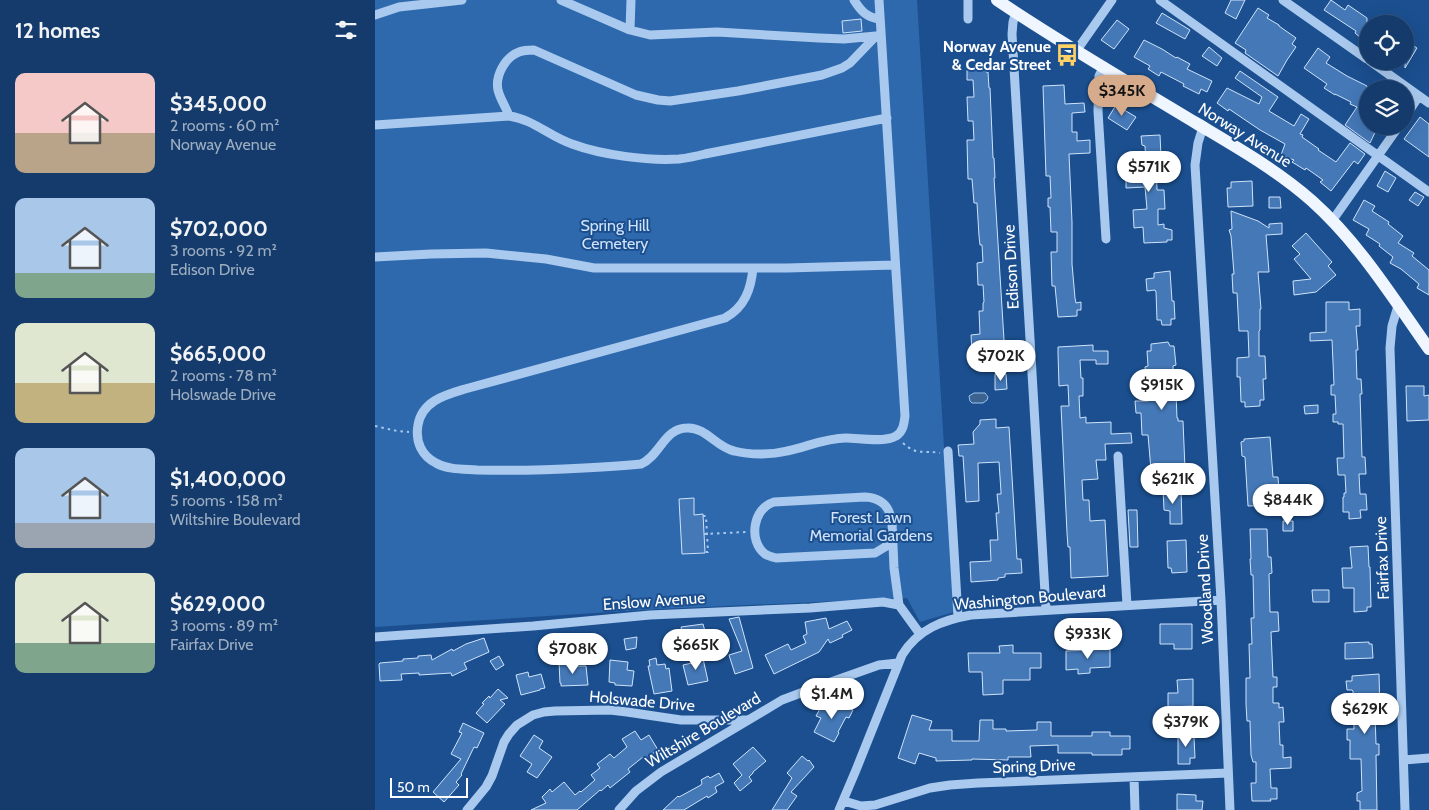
<!DOCTYPE html>
<meta charset="utf-8">
<style>
:root{--surface:#143b6b;--page:#214673;--text:#f1f3f6;--muted:#9dadc1;--line:#33557e;--accent:#d6ab8b}
body{margin:0;font-family:Cabin,sans-serif;background:var(--page);color:var(--text);height:100vh;display:flex;flex-direction:column;font-size:19px;white-space:nowrap}
*{box-sizing:border-box;margin:0}
p{font-size:16px;color:var(--muted)}
.icon{flex:none;width:28px;height:28px;fill:none;stroke:currentColor;stroke-width:2;stroke-linecap:round;stroke-linejoin:round}
.map{position:relative;flex:1;overflow:hidden}
.panel{display:flex;flex-direction:column;background:var(--surface);width:375px}
.panel>*{flex:none}
.controls{position:absolute;left:984px;top:15px;display:grid;gap:10px}
.controls a{display:grid;place-items:center;width:55px;height:55px;border-radius:50%;background:var(--surface);box-shadow:0 5px 20px #0002,0 0 0 1px var(--line);font-size:25px}
.scale{position:absolute;left:15px;bottom:12px;width:78px;box-sizing:border-box;padding-left:5px;border:2px solid #fff;border-top:0;font-size:14px;line-height:18px;white-space:nowrap;color:#fff;-webkit-text-stroke:4px #1b4f8f;paint-order:stroke}
.price{position:absolute;translate:-50% -42px;padding:0 11px;border-radius:18px;background:#fff;color:#222;font-size:16px;line-height:32px;filter:drop-shadow(0 1px 2px #0008)}
.price::after{content:'';position:absolute;left:50%;top:30px;width:15px;height:11px;margin-left:-8px;background:inherit;clip-path:polygon(0 0,100% 0,50% 100%)}
.price.current{background:var(--accent);color:#111}
ul{padding:0;list-style:none}
li{display:flex;align-items:center;gap:15px;height:125px;padding:0 15px}
li span{display:grid;place-items:center;flex:none;width:140px;height:100px;border-radius:10px;color:#555}
li>.icon{margin-inline-start:auto}
span .icon{width:60px;height:60px;fill:#fffc;stroke-width:1}
li b{font-size:21px}
h2{display:flex;justify-content:space-between;align-items:center;height:60px;padding:0 15px;font-size:21px}
main{display:flex;flex:1;min-height:0}
.map>svg:first-child{display:block}
.green{fill:#2e69ad}
.water{fill:#3c6290;stroke:#9cc4f0}
.building{fill:#4478b7;stroke:#cfe3fa}
.lines{fill:none;stroke-linecap:round;stroke-linejoin:round}
.path{stroke:#a9c9ee;stroke-width:2;stroke-dasharray:2.5 4;stroke-linecap:butt}
.minor{stroke:#a9c9ee;stroke-width:9}
.major{stroke:#f0f6ff;stroke-width:12}
.labels{text-anchor:middle;dominant-baseline:central;stroke-width:4;stroke-linejoin:round;paint-order:stroke}
.poi-label{font-size:16px;font-weight:bold;fill:#fff;stroke:#1b4f8f;text-anchor:end}
.street-label{font-size:16px;fill:#fff;stroke:#1b4f8f}
.park-label{font-size:16px;fill:#cfe3fa;stroke:#1b4f8f}
</style>
<main>
<section class="panel">
<h2>12 homes<svg class="icon" aria-label="filters" viewBox="0 0 24 24"><path d="M4 7h16M4 17h16"/><circle cx="9" cy="7" r="2"/><circle cx="15" cy="17" r="2"/></svg></h2>
<ul>
<li><span style="background:linear-gradient(#f6c9c9 60%,#b9a48a 0)"><svg class="icon" aria-label="home" viewBox="0 0 24 24"><path d="M3 11l9-7 9 7M6 9v11h12V9"/></svg></span><div><b>$345,000</b><p>2 rooms · 60 m²</p><p>Norway Avenue</p></div></li>
<li><span style="background:linear-gradient(#a9c7e8 75%,#7fa58c 0)"><svg class="icon" aria-label="home" viewBox="0 0 24 24"><path d="M3 11l9-7 9 7M6 9v11h12V9"/></svg></span><div><b>$702,000</b><p>3 rooms · 92 m²</p><p>Edison Drive</p></div></li>
<li><span style="background:linear-gradient(#dfe7d0 60%,#c2b280 0)"><svg class="icon" aria-label="home" viewBox="0 0 24 24"><path d="M3 11l9-7 9 7M6 9v11h12V9"/></svg></span><div><b>$665,000</b><p>2 rooms · 78 m²</p><p>Holswade Drive</p></div></li>
<li><span style="background:linear-gradient(#a9c7e8 75%,#9aa5b1 0)"><svg class="icon" aria-label="home" viewBox="0 0 24 24"><path d="M3 11l9-7 9 7M6 9v11h12V9"/></svg></span><div><b>$1,400,000</b><p>5 rooms · 158 m²</p><p>Wiltshire Boulevard</p></div></li>
<li><span style="background:linear-gradient(#dfe7d0 70%,#7fa58c 0)"><svg class="icon" aria-label="home" viewBox="0 0 24 24"><path d="M3 11l9-7 9 7M6 9v11h12V9"/></svg></span><div><b>$629,000</b><p>3 rooms · 89 m²</p><p>Fairfax Drive</p></div></li>
</ul>
</section>
<div class="map">
<svg width="1054" height="810" viewBox="0 0 1054 810">
<rect width="100%" height="100%" fill="#1b4f8f"/>
<!-- green -->
<path class="green" d="M0 0H542L579 612 545 622 532 598 284 609 0 627Z"/>
<!-- water -->
<path class="water" d="M599 393H610L613 397 612 400 608 403H597L595 401 594 396Z"/>
<!-- building -->
<path class="building" d="M856 0H870L861 19 850 13Z
M956 0 970 10 973 5 992 18V43L980 33 981 31 949 10Z
M883 8 894 15 892 18 904 25V26L921 38 917 44 921 47 912 60 903 76 870 53 871 50 860 43Z
M787 13 815 30 810 39 781 23Z
M486 19 487 31 468 33 467 21Z
M742 20 754 29 739 49 726 40Z
M769 40 787 49 801 58 802 57 815 64 812 69 837 81 832 92 826 89 824 94 808 86 809 84 786 72 784 76 773 69 775 66 759 57Z
M1030 41 1042 48 1030 68Z
M834 47 847 58 842 66 827 56Z
M943 48 955 57 951 63 972 76 992 86V103L987 115 992 118V126H1003L995 143 970 125 982 107 975 104 976 102 960 94V95L949 88 952 84 929 68Z
M611 68V72H613L614 88H615L618 158H619L620 178H619L629 340H628V346H612V351L597 352 596 335 605 334 604 311H608V303L609 302 608 285H603L602 263 608 262 607 245H605L604 236 602 203H599L597 179H593L592 140H599L598 121H593L592 97H599L598 80H592V69Z
M865 71 903 97 894 111 919 126 926 114 934 119 925 134 928 135 927 137 944 149 943 150 961 162 975 143 990 154 983 164 979 161 956 191 945 182 948 180 931 168 930 170 917 162 919 160 906 155 910 144 885 130 854 109 853 111 842 103 852 88 884 104 887 97 860 78Z
M689 85 690 104 709 103 710 112 697 113V132H702V141L715 140V153L694 154 697 222V264L700 298 701 303 706 302V310H702V316L683 317 680 286H677L676 252H682V232H676L675 207H673V198H676L675 176H671L668 86Z
M741 105 761 117 752 130 733 118Z
M1045 117 1054 124V157L1029 139Z
M785 135 786 156H781L782 190H789L790 209H783V225L789 224V228L797 230V240H792V242L769 243 768 227 759 228 758 210 772 209 770 187 751 188V165L771 164 770 146 767 145 766 136Z
M1010 171 1021 178 1013 192 1002 186Z
M877 181 878 206 853 207 852 188H856V182Z
M1040 192 1049 197 1043 206 1034 200Z
M894 197H905L906 208H894Z
M989 200 1000 206 997 211 1014 222 1013 224 1028 236 1023 243 1039 253 1037 256 1054 270V295L1042 288 1044 284 1026 269 1015 263 1018 257 1004 246 1005 244 991 235 994 229 978 220Z
M856 211 883 221 894 228V224L907 223V234L891 235 894 272H883L886 309H885V330L884 331V356H890L891 379H888L889 400H885V406L870 407V402H866L865 377H862V358L874 357 873 331H864L862 293H858L857 274H859L856 236 854 230 857 229Z
M931 233 957 262 953 266 961 275 941 292 919 295 918 281 936 279 919 259 925 254 917 246Z
M795 271 797 301H799L800 319H796V325H787L786 320H782L781 292 780 290 772 291 771 279 779 278V273Z
M951 302H974V310L985 309V326H981L983 350H981L982 379H986L987 394H985L987 457H990L991 474H984L985 494H991L992 510H985L986 518 974 519V512H968V497H969V493H971L970 475H963L962 458H969L968 424H963V422H958V414H961L960 395H956V385H959L957 340 935 341V333L951 332Z
M793 342 795 346H799L801 365 798 366 799 393H801L802 418H803V421H808L810 469 776 470 773 435H767L766 413H761L760 401H773L770 367 773 366 772 351H776V344Z
M718 345V351H733V364H721V360H705L706 378H708V396H704L705 418 711 417V423L736 422V434L756 433 757 443 730 444 731 460H721L723 479 707 480 708 500H714L715 521 730 520 733 576 696 578 695 547H693L692 533 686 406H694L693 385 684 386 683 353V347Z
M620 374H631L632 389 620 390Z
M1031 386H1049V396L1054 395V420L1032 421Z
M943 405V413L930 414 929 406Z
M621 419V428L634 427 642 559H646L647 573 630 574V577L623 578V580L596 582 595 562 616 561 615 540H623L621 513H624L622 494H626V492L624 462 603 463 604 501 591 502 588 456H584L583 445 599 444 598 432 605 424V420Z
M895 437 898 477H903L904 491H901L902 505 873 506 870 457 867 456 866 442 869 441V439Z
M806 488 807 524H795V511L789 510 788 489Z
M319 498V515L328 514 330 553 307 554 304 499Z
M753 510H762L763 547H755Z
M908 521H918V531H908Z
M875 529H892L893 557H896L897 573 894 574 895 612H903L904 631 896 632 898 677H902V687H898V703H904V708L908 707 909 722H904L905 745H908V758L916 757V768L895 769 896 788H902V799H895L896 801H877L876 783H881V762H878L876 755 875 721H872L871 704V678H875L874 644H877L876 618H879L878 575H876L875 559H876Z
M811 540 812 572 797 573 796 568H793L792 541Z
M993 546 994 567H995L996 607H992V611L979 612V588H968L967 568H977L975 547Z
M937 590H954V602H938Z
M364 617 378 668 360 674 354 655 367 651 354 619Z
M451 618 454 629 472 621 477 630 467 635 468 637 455 643 453 639 444 652 399 674 390 655 413 644 416 650 431 643 428 636 432 634 430 622Z
M328 624 331 635 309 640 306 627Z
M785 624H817V649H799V644H785Z
M184 637 186 658 175 659 173 638Z
M262 637 261 648 251 650 249 639Z
M109 638 114 652 89 663 92 669 77 676 76 673 44 675V673L26 674 27 680 5 681 4 664 5 663 28 661V659L43 658V656L56 655 57 660 77 649 78 651 91 644Z
M994 642V644H997L998 658 970 659V643Z
M638 645V653H666V668H655V680H628V694L608 695 607 672H594L593 653H625L624 646Z
M735 649V667L715 668V673L703 674V669L691 670V651Z
M327 654 333 681 313 685 308 665 317 663 315 657Z
M124 656 129 665 121 670 115 661Z
M281 658 282 665 290 664 291 669 294 668 297 691 279 694 273 666H275L274 660Z
M235 660 253 662 252 670 259 671 257 686 240 685V683L234 682Z
M184 662H192V666H211L213 685 186 686V683H185Z
M153 672 154 677 166 674 170 688 165 689V690L146 695 141 675Z
M1004 674 1005 713H1000L1001 744H1004V755H1001L1002 810H985V801H982V793L987 791 986 759H975V740H972V729H979L978 691 977 690H972L971 681H977V676Z
M818 679V706L793 707V693H803L802 680Z
M123 689 133 698 125 700 130 704 112 723 101 713 109 704 107 703 114 696 115 698Z
M456 699 478 710 474 718 471 717 463 732 464 733 459 742 439 732 446 718 441 716 447 705 452 707Z
M537 715 557 721 554 730H577V741H604L605 720H618V729H631V731L662 730V722H676V736H717V732H735V736H755V749H747V755H717V753H683V745L655 746 656 757H633V760L597 759V760L561 761V758L544 753 540 764 523 758Z
M88 723 109 733 102 748 99 747 86 774 87 775 81 782 84 785 69 802 58 792 86 759 76 754 87 733 84 732Z
M260 731 266 740 274 735 283 750 278 753 280 757 272 762 268 757 253 769 255 772 235 788 233 785 226 791 225 790 202 810H156L171 803 167 797 175 789 177 792 189 782 200 795 205 791 206 792 220 780 216 775 225 768 222 764 235 754 239 758 252 747 247 739Z
M803 732H813V737H819L820 758H815V764H803Z
M159 735 168 741 164 748 177 757 162 778 152 772 157 764 145 756Z
M378 747 391 761 378 772V773L374 777 377 781 365 791 359 783 367 775 358 764Z
M427 756 433 761 434 760 439 767 416 792 422 796 412 810H397L417 778 412 773Z
M344 773 349 782 340 787 342 792 333 798 332 796 309 810H288L303 796 304 797 326 785 327 783 326 780 333 776 335 778Z
M802 794 821 795V801H828L827 810H802Z"/>
<g class="lines">
<!-- path -->
<path class="path" d="M0 426 22 431 34 432
M528 443C542 456 549 450 565 453
M328 516H331L333 552H330
M329 534 372 532"/>
<!-- minor -->
<path class="minor" d="M186 0 255 30 275 35 342 32 444 38 469 39 501 36
M479 0C486 11 492 18 505 19
M593 0V19
M785 0 1054 192
M908 0 992 59
M641 12 638 22 637 34 671 610
M0 15 24 7 87 0
M255 30 256 0
M702 50 737 0
M995 61 1054 103
M729 66 724 76 723 111 731 239
M134 116C131 107 125 99 123 90 120 76 130 57 144 52 149 50 154 50 159 50L261 95 283 100 295 101 363 91 447 75 467 68 475 63 500 37
M1030 117 1044 96
M0 125 134 116C158 119 175 137 197 144 227 155 272 161 304 159 313 158 322 156 330 154L512 118
M828 127 823 143 820 165 846 600 855 810
M957 221 1024 126
M0 257 56 254 111 253 171 259 219 268H412L520 265
M378 268C376 289 370 307 350 318L90 389C70 395 47 401 43 425 40 442 47 456 61 463 73 470 89 469 102 470 138 471 173 470 209 468 228 467 247 466 266 464 285 456 289 428 312 428 331 427 341 447 359 451 375 455 396 455 412 451 432 447 450 438 471 438 484 438 510 443 521 436 528 432 529 424 530 416L504 0
M1023 306 1017 326 1015 348 1030 810
M573 451 583 617
M743 456 752 605
M517 539 510 547 500 553 401 558C397 557 393 556 390 554 373 541 378 508 399 502L490 497C506 498 515 506 517 523L519 568 524 605
M0 637 158 626 275 615 435 608 508 602 524 605 545 634
M1029 760 1054 758
M759 777 760 810
M469 801 486 806 500 805 555 788 575 785 603 783 853 773
M92 810 111 787 117 776 129 742 134 734 142 725 158 715 169 712 180 711 235 710 252 712 306 720H372
M244 810 261 791 286 772 407 700 439 688 504 665 523 663
M464 810 481 770 527 655C543 629 568 620 596 615L846 600"/>
<!-- major -->
<path class="major" d="M622 0C687 44 755 83 821 123 861 147 902 170 937 201 984 243 1018 298 1054 349"/>
</g>
<!-- icons -->
<defs>
<symbol id="bus-bare" viewBox="-9 -9 18 18"><path d="M-5-6H5V4H4V6H2V4H-2V6H-4V4H-5ZM-3.5-4V0h7V-4ZM-3.5 1.2v1.5H-2V1.2ZM2 1.2v1.5H3.5V1.2Z" fill="#ffd166" stroke="#1b4f8f" stroke-width="2.5" paint-order="stroke"/></symbol>
</defs>
<g fill-rule="evenodd">
<use href="#bus-bare" x="676" y="39" width="32" height="32"/>
</g>
<g class="labels">
<!-- poi labels -->
<g class="poi-label">
<text x="676" y="46">Norway Avenue<tspan x="676" dy="18">&amp; Cedar Street</tspan></text>
</g>
<!-- street labels -->
<g class="street-label">
<text transform="translate(870 135) rotate(32)">Norway Avenue</text>
<text transform="translate(636 267) rotate(-93)">Edison Drive</text>
<text transform="translate(1007 558) rotate(-92)">Fairfax Drive</text>
<text transform="translate(830 589) rotate(-93)">Woodland Drive</text>
<text transform="translate(655 598) rotate(-5)">Washington Boulevard</text>
<text transform="translate(279 601) rotate(-4)">Enslow Avenue</text>
<text transform="translate(267 701) rotate(5)">Holswade Drive</text>
<text transform="translate(328 730) rotate(-31)">Wiltshire Boulevard</text>
<text transform="translate(659 766) rotate(-2)">Spring Drive</text>
</g>
<!-- park labels -->
<g class="park-label">
<text x="240" y="225">Spring Hill<tspan x="240" dy="18">Cemetery</tspan></text>
<text x="496" y="517">Forest Lawn<tspan x="496" dy="18">Memorial Gardens</tspan></text>
</g>
</g>
</svg>
<div class="controls">
<a><svg class="icon" aria-label="locate" viewBox="0 0 24 24"><circle cx="12" cy="12" r="6"/><path d="M12 2v4M12 18v4M2 12h4M18 12h4"/></svg></a>
<a><svg class="icon" aria-label="layers" viewBox="0 0 24 24"><path d="M12 4l9 5-9 5-9-5zM3 14l9 5 9-5"/></svg></a>
</div>
<div class="scale">50 m</div>
<b class="price current" style="left:747px;top:117px">$345K</b>
<b class="price" style="left:774px;top:193px">$571K</b>
<b class="price" style="left:626px;top:382px">$702K</b>
<b class="price" style="left:787px;top:411px">$915K</b>
<b class="price" style="left:798px;top:505px">$621K</b>
<b class="price" style="left:913px;top:526px">$844K</b>
<b class="price" style="left:713px;top:660px">$933K</b>
<b class="price" style="left:321px;top:671px">$665K</b>
<b class="price" style="left:198px;top:675px">$708K</b>
<b class="price" style="left:457px;top:720px">$1.4M</b>
<b class="price" style="left:990px;top:735px">$629K</b>
<b class="price" style="left:811px;top:748px">$379K</b>
</div>
</main>
